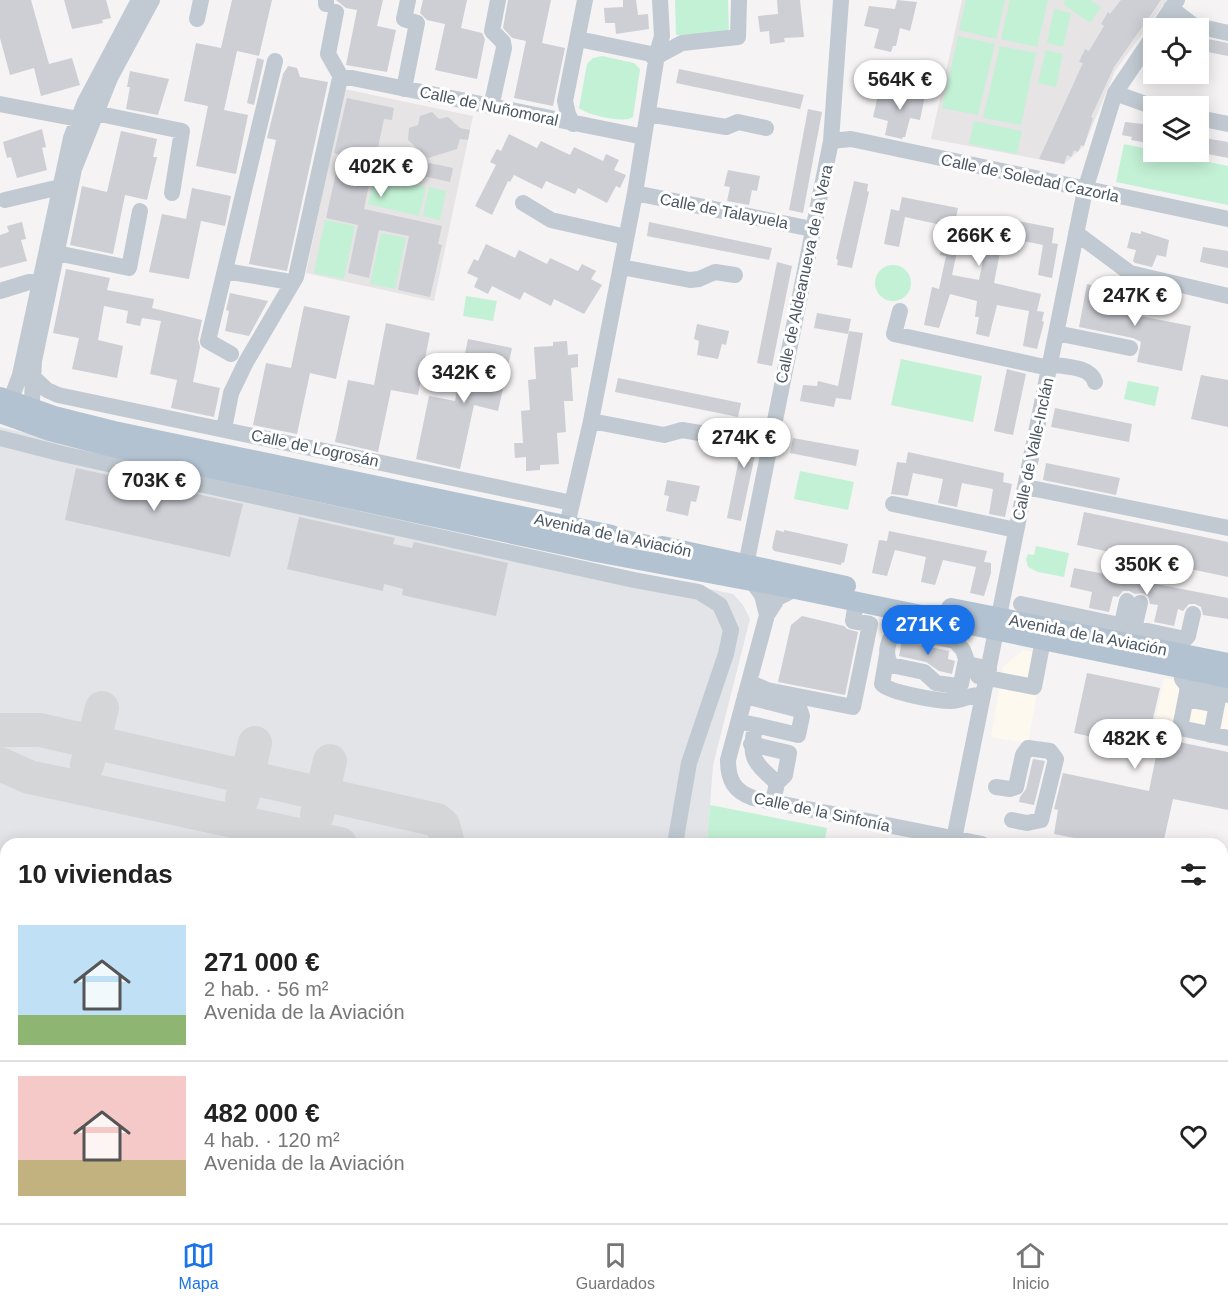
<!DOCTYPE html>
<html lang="es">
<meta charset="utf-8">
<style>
:root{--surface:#fff;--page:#f6f6f6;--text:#222;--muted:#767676;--line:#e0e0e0;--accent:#1a73e8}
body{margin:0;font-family:Helvetica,sans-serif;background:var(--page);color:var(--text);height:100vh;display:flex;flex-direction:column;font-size:22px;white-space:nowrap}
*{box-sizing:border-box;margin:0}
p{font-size:20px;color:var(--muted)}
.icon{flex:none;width:33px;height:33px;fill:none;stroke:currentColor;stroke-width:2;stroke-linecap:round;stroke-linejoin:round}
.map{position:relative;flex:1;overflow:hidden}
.panel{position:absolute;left:0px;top:838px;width:1228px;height:386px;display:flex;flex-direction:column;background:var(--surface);border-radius:18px 18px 0 0;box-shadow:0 3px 15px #0003}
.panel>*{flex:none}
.tools{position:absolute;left:1143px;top:18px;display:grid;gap:12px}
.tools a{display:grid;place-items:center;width:66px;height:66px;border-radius:0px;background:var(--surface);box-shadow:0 3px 15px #0003;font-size:30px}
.price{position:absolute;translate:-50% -51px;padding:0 14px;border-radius:21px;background:#fff;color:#222;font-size:20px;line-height:39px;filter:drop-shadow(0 2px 3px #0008)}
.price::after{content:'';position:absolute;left:50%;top:36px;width:18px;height:14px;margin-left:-9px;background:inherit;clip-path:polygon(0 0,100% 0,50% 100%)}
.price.current{background:var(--accent);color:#fff}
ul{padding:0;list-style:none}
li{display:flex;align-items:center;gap:18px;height:150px;padding:0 18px}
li+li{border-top:2px solid var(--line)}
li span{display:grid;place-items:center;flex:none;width:168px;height:120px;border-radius:0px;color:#555}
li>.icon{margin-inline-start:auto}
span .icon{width:72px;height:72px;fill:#fffc;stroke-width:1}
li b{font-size:26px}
h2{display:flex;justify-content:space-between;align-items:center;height:72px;padding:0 18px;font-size:26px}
.tab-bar{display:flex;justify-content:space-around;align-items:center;height:84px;border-top:2px solid var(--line);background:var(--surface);font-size:16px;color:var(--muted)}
.tab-bar a{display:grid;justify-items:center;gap:3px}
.tab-bar .current{color:var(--accent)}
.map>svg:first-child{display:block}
.commercial{fill:#fdf9ef}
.education{fill:#e6e4e5}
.airport{fill:#e2e4e7}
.green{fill:#c3f1d5}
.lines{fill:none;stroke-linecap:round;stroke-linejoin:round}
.taxiway{stroke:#d5d6d8;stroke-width:34}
.runway{stroke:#d5d6d8;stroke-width:84}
.building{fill:#cdcfd5}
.minor{stroke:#c1cad2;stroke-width:16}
.major{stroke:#b3c2d1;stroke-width:20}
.labels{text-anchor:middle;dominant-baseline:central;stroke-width:6;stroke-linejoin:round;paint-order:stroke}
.street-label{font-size:16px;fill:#4a5661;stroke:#fff}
</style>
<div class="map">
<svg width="1228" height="1223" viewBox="0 0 1228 1223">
<rect width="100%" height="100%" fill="#f5f3f3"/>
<!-- commercial -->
<path class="commercial" d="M1023 650 1044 654 1028 743 991 737 1003 667Z
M1164 678 1228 691V742L1154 727Z"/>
<!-- education -->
<path class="education" d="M962 0H1167L1115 71 1084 146 1064 164 931 139Z
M344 89 473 116 434 301 306 273Z"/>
<!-- airport -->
<path class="airport" d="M0 427 611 568 733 594 743 605 750 619 713 765 707 844H6V1218H1222L1223 1102 1228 1104V1223H0Z"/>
<!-- green -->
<path class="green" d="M675 0H728L729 34 676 35Z
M966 0H1005L996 39 959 30Z
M1010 0H1048L1037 47 1001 39Z
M1065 0H1090L1101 7 1090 23 1063 4Z
M1054 9 1071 13 1063 47 1047 43Z
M958 36 995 44 978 115 942 108Z
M1000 46 1036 53 1021 125 983 118Z
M1046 50 1063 54 1056 87 1038 83Z
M602 56 634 63 640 69 633 117 629 119C616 121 590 116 579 108L587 64 593 58Z
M974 121 1022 131 1017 154 969 144Z
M1124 144 1228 166V205L1116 182Z
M375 175 426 187 419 216 368 204Z
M429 187 446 191 440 220 423 216Z
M325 220 355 226 344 279 314 273Z
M381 233 406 238 395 289 370 284Z
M875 283a18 18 0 1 1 36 0a18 18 0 1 1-36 0Z
M466 296 497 301 493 321 463 316Z
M901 359 982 376 973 422 891 405Z
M1128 381 1159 387 1155 406 1124 399Z
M800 471 854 482 848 510 794 499Z
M1036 546 1069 553 1064 577 1038 572 1028 567 1026 559 1028 554 1034 555Z
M710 805 827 828 824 844H707Z"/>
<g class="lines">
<!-- taxiway -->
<path class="taxiway" d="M0 730H40L437 820 443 825 448 844
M0 764 29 777 340 844
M87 765 102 708
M242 799 255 743
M317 815 330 761
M736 1218 737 1223"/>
<!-- runway -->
<path class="runway" d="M0 1208H6
M145 1218 214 1223"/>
</g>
<!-- building -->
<path class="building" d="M0 0H31L49 64 72 58 80 85 41 96 34 68 10 75 0 38Z
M64 0H106L111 18 102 20 103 23 72 29Z
M232 0H272L259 56 237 51 224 110 248 115 236 174 196 166 208 106 184 101 196 43 221 48Z
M336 0H383L377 26 396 30 387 72 346 65 357 10 346 8Z
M423 0H467L461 28 482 33 485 39 477 79 435 70 445 24 427 20 420 13Z
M508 0H551L542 43 565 48 553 106 514 98 526 41 512 38 503 28Z
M623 0H636L638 15 648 14 649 29 616 34 615 23H605L604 8 623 7Z
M777 0H800L804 37 784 38 785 42 770 44 769 31 760 32 758 16 778 14Z
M897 0 917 2 910 31 900 28 896 46H893L891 52 874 48 879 29 864 26 869 6 895 9Z
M1121 0H1161L1114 67 1091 117 1093 118 1084 146 1081 145 1078 152 1074 150 1071 157 1067 155 1064 164 1039 159 1083 63 1079 62 1085 49 1089 51 1104 26 1101 24 1108 12 1110 14Z
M1198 37 1228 43V56L1198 50Z
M257 58 264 60 254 105 247 103Z
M288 66 297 68 300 77 328 82 287 271 249 264 276 140 267 138 283 74Z
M679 69 804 95 800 109 676 83Z
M130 71 169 79 158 115 126 109 130 87H127Z
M907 87 926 91 920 120 910 118 905 137H903L902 139 885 135 888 121 873 117 878 95 904 99Z
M347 98 394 108 392 120 384 119 377 152 453 168 450 182 373 165 364 209 442 226 438 244 442 245 430 297 398 290 409 236 379 230 369 278 348 273 358 225 326 218 340 155 334 153Z
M808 109 822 112 803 213 789 210Z
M432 112 439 119 448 117 460 128 470 130 468 140 460 139 457 149 428 158 408 140 409 128 418 125 420 116Z
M1125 122 1152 125 1154 144 1131 140 1132 137 1122 135Z
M42 129 46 147 42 148 47 170 17 178 11 157 7 158 3 142Z
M121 131 157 139 153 157H157L147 200 125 195 113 254 70 245 82 186 107 192Z
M509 134 537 148 541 141 570 155 574 147 603 161 606 154 619 160 614 170 626 175 620 188 616 186 607 203 578 188 575 194 546 181 542 189 514 175 510 182 508 181 492 215 475 206 496 165 490 162 497 149 501 151Z
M1198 137 1228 142V158L1198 152Z
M728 170 760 176 757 191 752 190 749 205 727 201 730 187 724 186Z
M854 181 868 184 867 191 869 192 852 268 837 265 838 260 836 259Z
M192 188 231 196 225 226 201 221 189 279 149 272 162 214 186 219Z
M902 197 958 208 955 223 963 224 952 275 979 280 989 229 995 231 998 217 1054 228 1052 243 1058 244 1052 278 1038 275 1043 245 1003 237 994 283 1041 294 1037 311 1044 312 1042 321 1044 322 1037 349 1023 346 1029 311 997 305 989 337 976 334 979 317H975L977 301 950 294 939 328 924 325 932 287 939 289 946 256 940 255 946 226 905 217 899 247 884 244 891 209 899 211Z
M22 222 26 239 21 240 27 261 0 268V235L9 232 7 226Z
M649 222 772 248 769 260 647 236Z
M1141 231 1169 240 1166 257 1157 255 1152 267 1135 263 1133 261 1136 250 1127 248 1131 232 1141 234Z
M486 244 515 258 519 250 547 264 550 258 578 271 582 264 596 271 591 279 602 285 584 314 554 299 551 306 524 292 520 300 492 286 488 294 474 287 478 278 467 273 474 259 478 261Z
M1203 247 1228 251V268L1200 262Z
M777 262 792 266 772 366 757 363Z
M66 269 110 278 107 290 154 299 152 308 202 320 198 339 200 347 193 382 220 388 214 417 171 408 177 380 150 374 161 321 142 318 140 326 126 323 128 311 104 306 98 340 123 346 117 378 72 369 79 338 53 333Z
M1087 284 1134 294 1130 314 1191 326 1182 371 1137 362 1141 342 1133 338 1079 327Z
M230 293 268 301 249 336 225 331 229 311 226 310Z
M304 306 350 316 336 379 310 373 297 434 253 425 266 363 291 368Z
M817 313 851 319 848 334 814 328Z
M386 323 430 333 418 395 391 390 378 452 335 442 348 380 374 385Z
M697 324 729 331 726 345 722 344 718 359 697 355 699 341 694 339Z
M849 331 863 333 851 400 836 398 834 407 800 401 803 385 817 386 818 381 838 386Z
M468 339 512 348 498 411 474 405 460 469 416 459 429 396 455 401Z
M567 341 568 355 578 354V367L571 368 573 401H564L566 432 557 433 559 464 540 465V470L526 471V457L515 458 514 443H523L521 411 530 410 528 380 536 379 534 347 553 346V342Z
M1007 369 1026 374 1013 435 994 431Z
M1201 375 1228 380V427L1191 419Z
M618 378 741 403 738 417 615 392Z
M1055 408 1132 424 1129 442 1051 427Z
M747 419 762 422 741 521 727 518Z
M793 438 859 450 856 466 790 453Z
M908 452 1004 473 1003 482 1012 484 1005 517 989 514 993 489 962 483 957 507 938 503 943 479 913 473 908 496 891 494 897 462 906 463Z
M1046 463 1120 478 1116 495 1043 480Z
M76 468 243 504 230 557 65 520Z
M667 480 700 486 696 502 691 501 688 516 666 511 669 496 664 495Z
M1084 512 1228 542V577L1077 545Z
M299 517 395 538 393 544 412 548 414 542 508 563 496 616 402 595 403 589 384 584 383 591 287 569Z
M776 530 784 532V530L848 544 844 563 842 562 841 565 774 551 772 548Z
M889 531 987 551 984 562 991 563V573L984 596 970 593 976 567 943 560 935 585 921 582 926 557 895 550 887 576 872 573 879 540 887 541Z
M1074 568 1228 598V619L1203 615 1201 607 1195 604H1189L1183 611 1178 609 1174 626 1154 622 1158 605 1150 604 1148 596 1143 593 1135 594 1129 591H1123L1118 597 1113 596 1109 612 1089 608 1092 592 1070 587Z
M802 616 844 626 847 629 858 632 845 695 778 682 791 625Z
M902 641 949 651 948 659 955 661 952 674 939 671 926 662 899 656Z
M1087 673 1160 688 1149 736 1228 752V810L1173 799 1163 844 1122 838 1121 844H1105L1054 834 1058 810 1054 809 1063 773 1149 791 1157 751 1074 733Z
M1033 759 1045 761 1034 805 1019 802 1020 797 1026 789Z"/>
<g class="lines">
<!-- minor -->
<path class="minor" d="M139 0 85 102 71 138 20 375 10 402 15 419 28 412 32 400 34 361 74 169 110 78 152 0
M660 0 662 36 656 57 682 43 738 37 739 0
M326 4V0
M1171 8 1193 25 1228 33
M336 12 328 54 341 77
M197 19 201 0
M1158 28 1177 0
M404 89 417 23 404 19 408 0
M1115 93 1154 107
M0 104 78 119 95 113 182 131 172 193
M491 107 504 48 503 42 492 31 498 0
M648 114 726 127 738 122 766 128
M1198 118 1228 124
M573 124 568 114 565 101 585 0
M831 141 851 139 1228 219
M635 193 812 229
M5 200 60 187
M523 203 551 220 626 237
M1076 233 1130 273 1228 296
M47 251 129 268 140 211
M621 267 690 280 699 279 715 272 735 275
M225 271 285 281
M0 291 29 282 49 283
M900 311 894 334 1049 368
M1056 333 1130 348
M231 354 208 341 275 61
M1050 364C1064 367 1091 366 1095 382
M32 376 47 390 58 395 572 503
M591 421 664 435 682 430 706 434
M224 429 231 393 246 362 296 277 340 78H352L644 137
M0 438 63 454 634 580 699 592 720 605 731 630 726 654 689 763 675 844
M1026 487 1228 528
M893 504 1016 530
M612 535 662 546
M564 538 591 421 635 193 656 61 651 54 578 39
M795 589 778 598 767 615 728 760C728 780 734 791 753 798L982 844
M1021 604 1185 639 1188 636 1193 614
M767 615 762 595 751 580 746 565 831 141 841 0
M1134 629 1140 603
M1119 637 1127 601
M887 655 882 684C890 693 938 701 951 701 964 701 970 693 983 696
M966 659 961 684 957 686 936 683 924 672 891 665C884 655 887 637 898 630H903L955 641 963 650 968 664 989 669
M978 676 1034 687 1043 640
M1182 679 1188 687 1228 695
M749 682 767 690 853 707 870 624 853 621 856 602
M1188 687 1180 728 1228 738
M745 696 800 710 802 716 798 735 756 725
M1186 699 1217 705
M746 723 756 725C747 757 754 762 777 783L773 802
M1211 735 1219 694 1228 687
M751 744 789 753 785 775 777 783
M996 787 1010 789 1016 787 1023 755 1028 748 1050 751 1056 759 1041 820 1027 823 1012 820
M953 844 1085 190 1115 93 1154 35
M1222 894 1228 895
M1222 912 1228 913
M1222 1084 1228 1085
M1222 1152 1228 1153"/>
<!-- major -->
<path class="major" d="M0 397 54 416 114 431 612 535
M0 413 50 431 112 447 596 552 795 589 1228 678
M662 546 846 586
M951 608 1228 663"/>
</g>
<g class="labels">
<!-- street labels -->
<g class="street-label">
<text transform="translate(489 106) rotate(12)">Calle de Nuñomoral</text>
<text transform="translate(1030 178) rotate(12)">Calle de Soledad Cazorla</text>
<text transform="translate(724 211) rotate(11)">Calle de Talayuela</text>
<text transform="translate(804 274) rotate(-78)">Calle de Aldeanueva de la Vera</text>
<text transform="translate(315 448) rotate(12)">Calle de Logrosán</text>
<text transform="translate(1033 449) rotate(-78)">Calle de Valle-Inclán</text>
<text transform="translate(613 535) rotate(12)">Avenida de la Aviación</text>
<text transform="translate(1088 635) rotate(11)">Avenida de la Aviación</text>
<text transform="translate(822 812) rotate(12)">Calle de la Sinfonía</text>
</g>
</g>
</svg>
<div class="tools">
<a><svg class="icon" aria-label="locate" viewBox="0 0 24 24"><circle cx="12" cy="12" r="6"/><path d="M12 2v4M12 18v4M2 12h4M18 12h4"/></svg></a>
<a><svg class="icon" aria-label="layers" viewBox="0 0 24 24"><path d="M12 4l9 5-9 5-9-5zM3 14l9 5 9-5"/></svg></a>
</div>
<b class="price" style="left:900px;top:111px">564K €</b>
<b class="price" style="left:381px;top:198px">402K €</b>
<b class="price" style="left:979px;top:267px">266K €</b>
<b class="price" style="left:1135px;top:327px">247K €</b>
<b class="price" style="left:464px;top:404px">342K €</b>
<b class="price" style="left:744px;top:469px">274K €</b>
<b class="price" style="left:154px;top:512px">703K €</b>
<b class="price" style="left:1147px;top:596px">350K €</b>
<b class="price current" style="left:928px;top:656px">271K €</b>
<b class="price" style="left:1135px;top:770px">482K €</b>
<section class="panel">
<h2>10 viviendas<svg class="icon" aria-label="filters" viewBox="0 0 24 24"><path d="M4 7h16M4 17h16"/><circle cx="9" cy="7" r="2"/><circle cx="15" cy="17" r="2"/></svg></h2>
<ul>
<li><span style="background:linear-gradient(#bfe0f5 75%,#8fb573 0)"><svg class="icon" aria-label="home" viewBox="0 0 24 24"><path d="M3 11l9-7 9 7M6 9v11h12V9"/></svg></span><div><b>271 000 €</b><p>2 hab. · 56 m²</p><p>Avenida de la Aviación</p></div><svg class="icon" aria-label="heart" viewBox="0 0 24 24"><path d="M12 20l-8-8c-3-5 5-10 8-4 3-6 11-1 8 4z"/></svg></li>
<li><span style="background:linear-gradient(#f6c9c9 70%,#c2b280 0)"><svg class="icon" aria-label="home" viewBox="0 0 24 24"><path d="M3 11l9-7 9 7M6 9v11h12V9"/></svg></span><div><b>482 000 €</b><p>4 hab. · 120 m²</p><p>Avenida de la Aviación</p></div><svg class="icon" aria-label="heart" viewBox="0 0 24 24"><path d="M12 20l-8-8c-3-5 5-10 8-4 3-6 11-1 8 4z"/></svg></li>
</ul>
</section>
</div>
<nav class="tab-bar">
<a class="current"><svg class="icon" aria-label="map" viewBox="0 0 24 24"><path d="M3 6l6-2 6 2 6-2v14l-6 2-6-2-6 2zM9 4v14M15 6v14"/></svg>Mapa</a>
<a><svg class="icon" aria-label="saved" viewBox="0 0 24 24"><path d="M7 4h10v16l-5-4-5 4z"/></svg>Guardados</a>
<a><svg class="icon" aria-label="home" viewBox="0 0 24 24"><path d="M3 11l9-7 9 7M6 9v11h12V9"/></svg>Inicio</a>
</nav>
